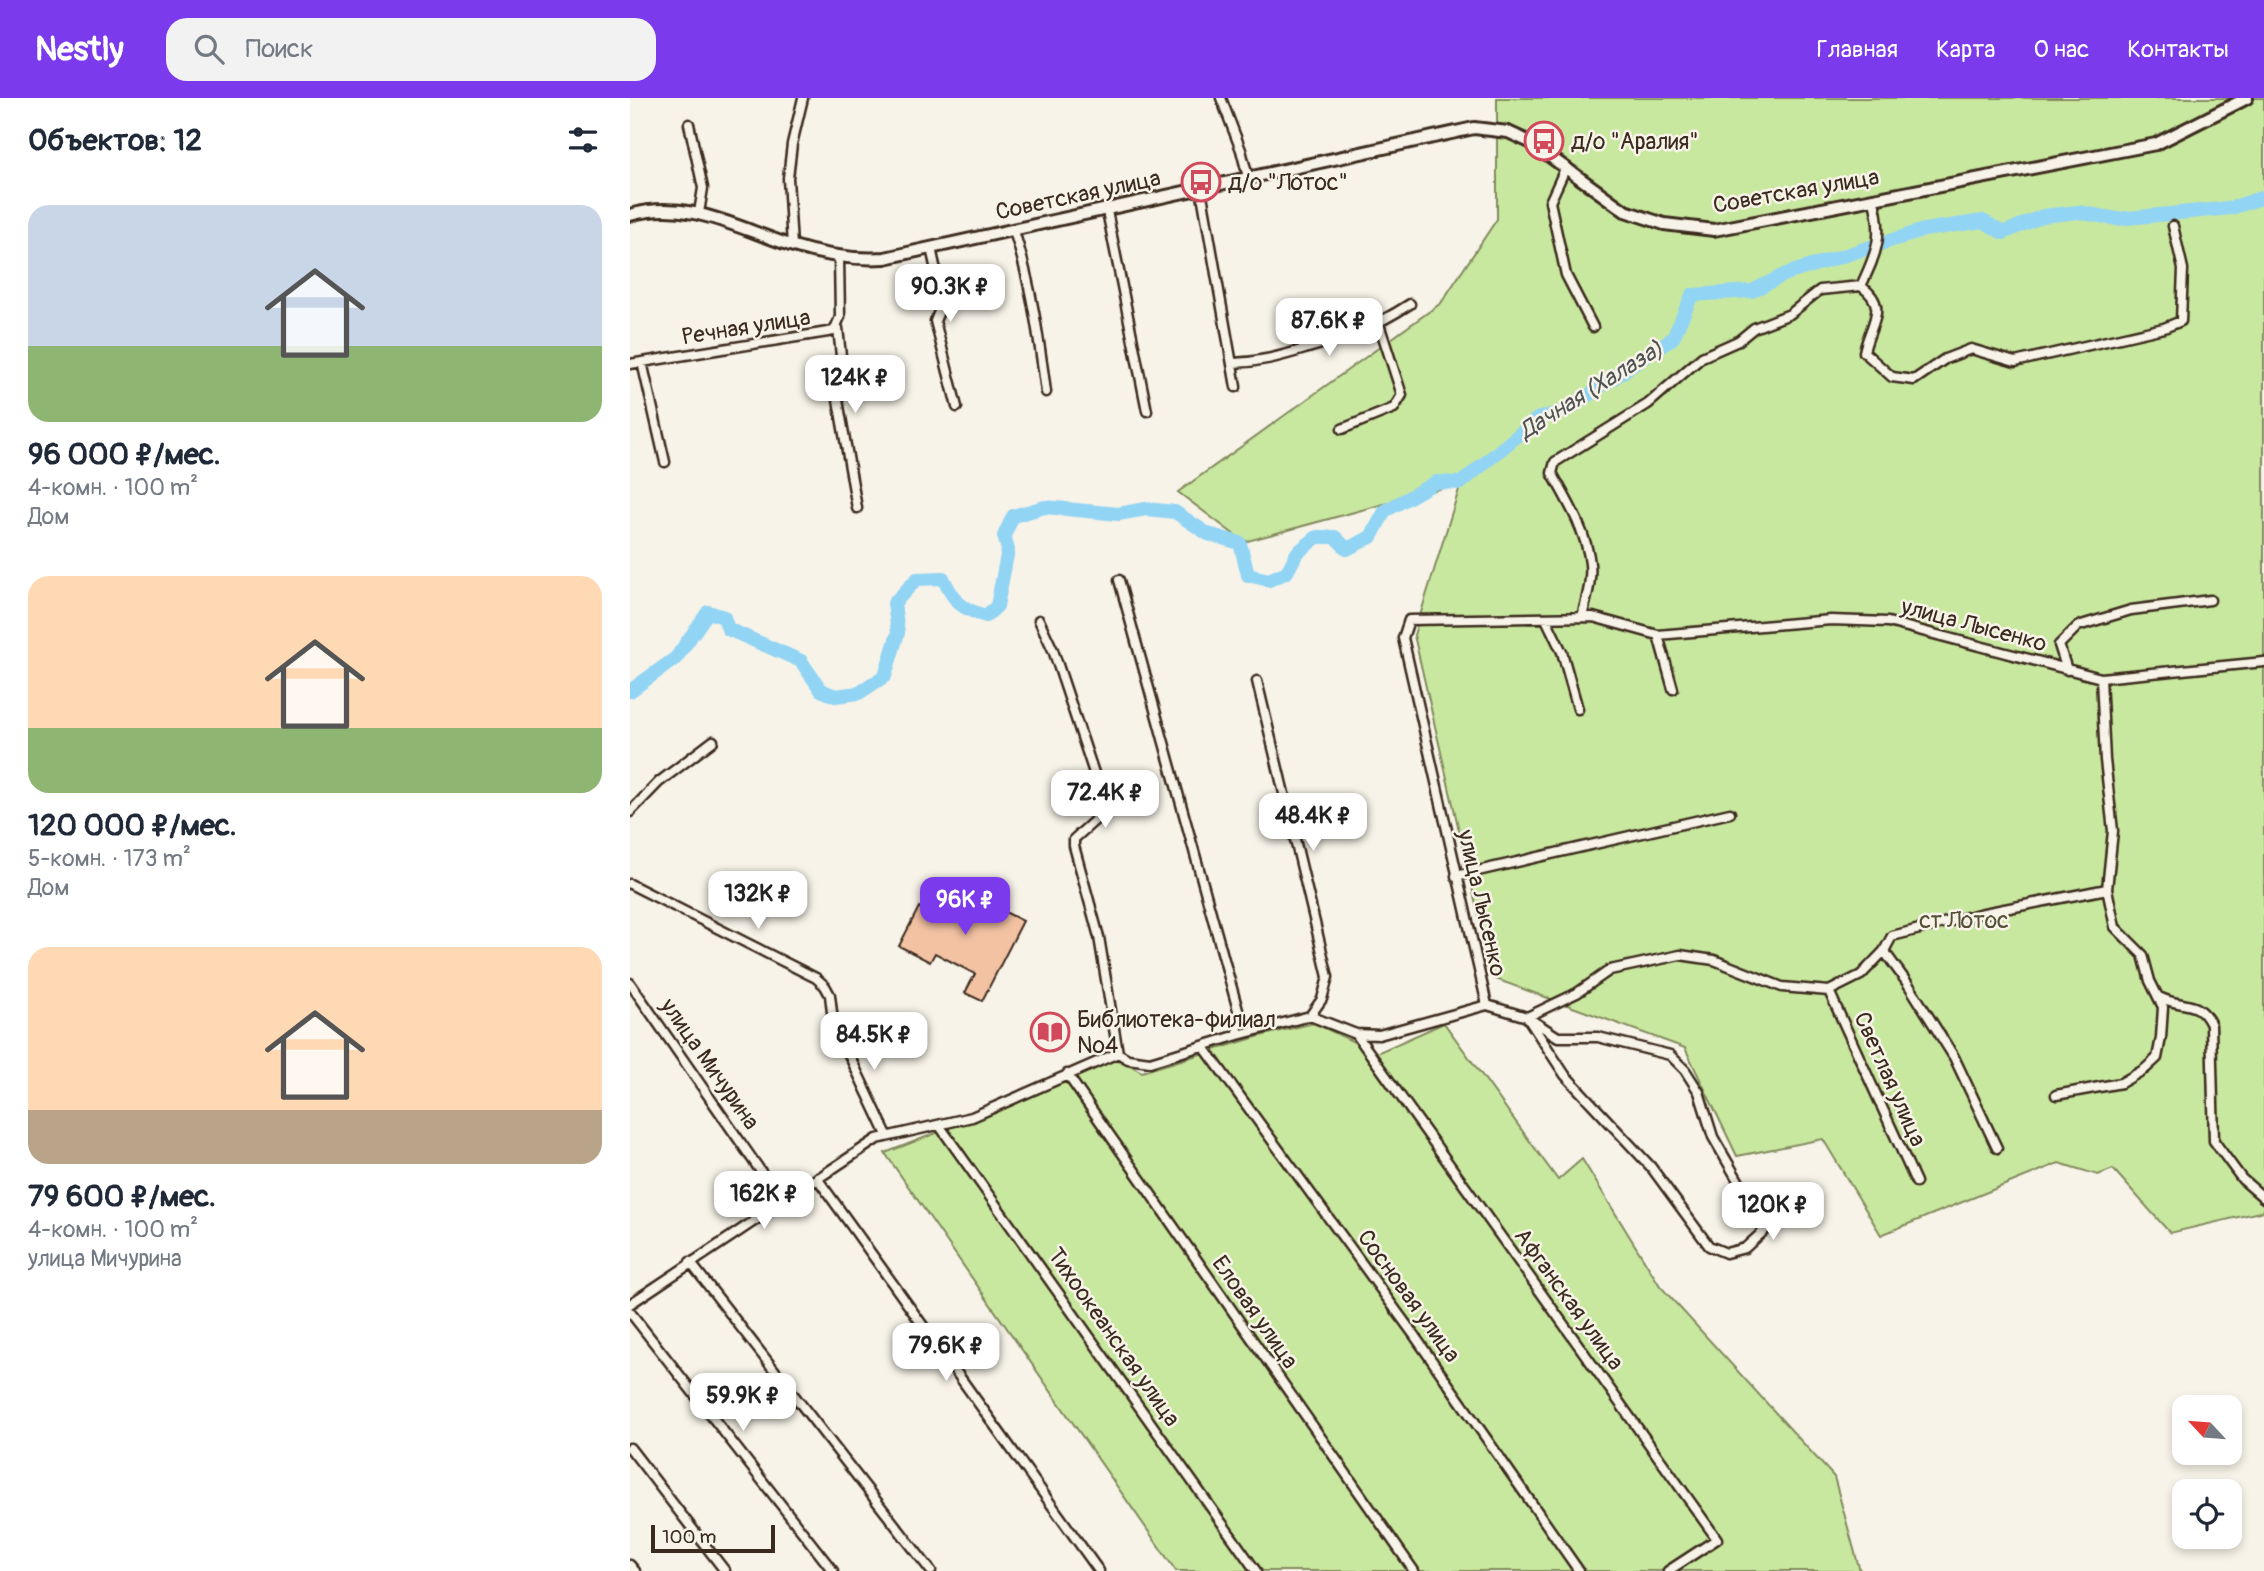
<!DOCTYPE html>
<html lang="ru">
<meta charset="utf-8">
<style>
:root{--surface:#fff;--page:#f2f2f3;--text:#1f2937;--muted:#747a83;--accent:#7c3aed}
body{margin:0;font-family:Pangolin,sans-serif;background:var(--page);color:var(--text);height:100vh;display:flex;flex-direction:column;font-size:26px;white-space:nowrap}
*{box-sizing:border-box;margin:0}
p{font-size:23px;color:var(--muted)}
.icon{flex:none;width:38px;height:38px;fill:none;stroke:currentColor;stroke-width:2;stroke-linecap:round;stroke-linejoin:round}
.map{position:relative;flex:1;overflow:hidden}
.sheet{display:flex;flex-direction:column;background:var(--surface);width:630px}
.sheet>*{flex:none}
.needle{width:46px;rotate:296deg}
.tools{position:absolute;left:1542px;top:1297px;display:grid;gap:14px}
.tools a{display:grid;place-items:center;width:70px;height:70px;border-radius:14px;background:var(--surface);box-shadow:0 4px 10px #0003;font-size:35px}
.scale{position:absolute;left:21px;bottom:18px;width:124px;box-sizing:border-box;padding-left:7px;border:4px solid #3b2a1e;border-top:0;font-size:19px;line-height:24px;white-space:nowrap;color:#3b2a1e;-webkit-text-stroke:5px #f7f3e8;paint-order:stroke}
.price{position:absolute;translate:-50% -60px;padding:0 16px;border-radius:14px;background:#fff;color:#222;font-size:23px;line-height:46px;filter:drop-shadow(0 2px 4px #0008)}
.price::after{content:'';position:absolute;left:50%;top:42px;width:21px;height:16px;margin-left:-10px;background:inherit;clip-path:polygon(0 0,100% 0,50% 100%)}
.price.selected{background:var(--accent);color:#fff}
ul{padding:0;list-style:none}
li{display:grid;align-content:center;gap:14px;height:371px;padding:0 28px}
li span{display:grid;place-items:center;height:217px;border-radius:21px;color:#555}
li>.icon{margin-inline-start:auto}
span .icon{width:126px;height:126px;fill:#fffc;stroke-width:1}
li b{font-size:30px}
h2{display:flex;justify-content:space-between;align-items:center;height:84px;padding:0 28px;font-size:30px}
header{display:flex;align-items:center;gap:42px;box-sizing:border-box;height:98px;padding:0 35px;background:var(--accent);color:#fff}
header strong{font-size:33px}
nav{display:flex;gap:38px;margin-inline-start:auto;font-size:24px}
.search{width:490px;height:63px;background:var(--page);display:flex;align-items:center;gap:18px;box-sizing:border-box;padding:0 24px;border-radius:21px;color:var(--muted);font-size:26px}
main{display:flex;flex:1;min-height:0}
.map>svg:first-child{display:block}
.green{fill:#c9e89f;stroke:#82895e;stroke-width:2}
.lines{fill:none;stroke-linecap:round;stroke-linejoin:round}
.river{stroke:#92d4f4;stroke-width:14}
.building{fill:#f3c2a3;stroke:#3b2a1e;stroke-width:2}
.street-casing{stroke:#3b2a1e;stroke-width:13}
.secondary-casing{stroke:#3b2a1e;stroke-width:16}
.street{stroke:#f7f3e8;stroke-width:8}
.secondary{stroke:#f7f3e8;stroke-width:10}
.labels{text-anchor:middle;dominant-baseline:central;stroke-width:5;stroke-linejoin:round;paint-order:stroke}
.poi-label{font-size:23px;fill:#3b2a1e;stroke:#f7f3e8;text-anchor:start}
.street-label{font-size:23px;fill:#3b2a1e;stroke:#f7f3e8}
.park-label{font-size:23px;fill:#575038;stroke:#f7f3e8}
.water-label{font-size:24px;font-style:italic;fill:#515454;stroke:#f7f3e8}
</style>
<header>
<strong>Nestly</strong>
<div class="search"><svg class="icon" aria-label="search" viewBox="0 0 24 24"><circle cx="10" cy="10" r="6"/><path d="M15 15l6 6"/></svg>Поиск</div>
<nav><a>Главная</a><a>Карта</a><a>О нас</a><a>Контакты</a></nav>
</header>
<main>
<section class="sheet">
<h2>Объектов: 12<svg class="icon" aria-label="filters" viewBox="0 0 24 24"><path d="M4 7h16M4 17h16"/><circle cx="9" cy="7" r="2"/><circle cx="15" cy="17" r="2"/></svg></h2>
<ul>
<li><span style="background:linear-gradient(#c9d6e8 65%,#8fb573 0)"><svg class="icon" aria-label="home" viewBox="0 0 24 24"><path d="M3 11l9-7 9 7M6 9v11h12V9"/></svg></span><div><b>96 000 ₽/мес.</b><p>4-комн. · 100 m²</p><p>Дом</p></div></li>
<li><span style="background:linear-gradient(#ffd9b3 70%,#8fb573 0)"><svg class="icon" aria-label="home" viewBox="0 0 24 24"><path d="M3 11l9-7 9 7M6 9v11h12V9"/></svg></span><div><b>120 000 ₽/мес.</b><p>5-комн. · 173 m²</p><p>Дом</p></div></li>
<li><span style="background:linear-gradient(#ffd9b3 75%,#b9a48a 0)"><svg class="icon" aria-label="home" viewBox="0 0 24 24"><path d="M3 11l9-7 9 7M6 9v11h12V9"/></svg></span><div><b>79 600 ₽/мес.</b><p>4-комн. · 100 m²</p><p>улица Мичурина</p></div></li>
</ul>
</section>
<div class="map">
<svg width="1634" height="1473" viewBox="0 0 1634 1473">
<rect width="100%" height="100%" fill="#f7f3e8"/>
<filter id="ink" filterUnits="userSpaceOnUse"><feTurbulence type="fractalNoise" baseFrequency=".0143" numOctaves="2"/><feDisplacementMap in="SourceGraphic" scale="14" xChannelSelector="R" yChannelSelector="G"/><feConvolveMatrix kernelMatrix="1 2 1 2 8 2 1 2 1" color-interpolation-filters="sRGB"/></filter>
<g filter="url(#ink)">
<!-- green -->
<path class="green" d="M867 0H1634V1113L1540 1135 1483 1071 1468 1077 1429 1065 1251 1137 1193 1041 1107 1058 1055 950 863 880 784 537 831 385 614 444 548 394 811 205 867 121Z
M684 925 747 955 814 925 928 1082 952 1061 1030 1188 1204 1379 1230 1473H546L255 1055 314 1032 482 957 512 974 630 938Z"/>
<g class="lines">
<!-- river -->
<path class="river" d="M0 593 46 560 78 514 94 519 98 531 171 563 191 592 205 598 229 595 255 578 268 535 264 505 287 481 313 480C324 503 330 511 356 518L367 508 378 452 374 438 383 418 415 409 488 416 516 411 545 414 578 436 610 445 618 477 639 482 657 474 667 455 687 439H705L717 451 741 439 755 413 806 384 831 385 907 321 935 313 1043 240 1062 197 1122 193 1156 176 1294 132 1353 123 1373 135 1413 118 1448 114 1487 121 1601 110 1634 99"/>
</g>
<!-- building -->
<path class="building" d="M317 785 393 823 352 903 335 895 345 876 305 855 300 864 269 848 289 809 312 821 320 807 309 802Z"/>
<g class="lines">
<defs>
<path id="street" d="M591 0 611 52 618 79
M59 26 73 90 69 115
M935 71 920 104 936 177 963 229
M571 91 606 289
M477 113 517 313
M384 133C401 185 409 240 416 294
M162 148 158 80 162 46 173 0
M301 150 313 204 305 223 327 309
M1231 188C1260 209 1240 225 1234 254L1262 279 1284 282 1315 261 1341 251 1385 264 1534 230 1551 223 1553 171 1543 128
M208 230 213 277 208 302 227 410
M12 264 35 364
M603 265C632 264 651 258 678 250 719 238 743 230 780 206
M0 266 204 233 210 219 209 159
M712 331 764 310 772 297 749 226
M489 482 608 912V937
M952 519C956 502 962 483 960 466 957 435 937 402 922 375L925 364 1018 306 1072 259 1108 243 1124 230 1160 216 1190 192 1231 188C1247 154 1254 138 1243 100
M916 521 932 554 948 611
M409 522 423 552 475 708 473 715 444 741V748L469 839 488 955
M1028 537 1043 591
M1437 572 1429 547 1448 528 1501 512 1580 502
M627 583 698 879 692 901 680 918
M0 714 29 684 83 643
M826 778 1100 715
M0 786 186 880 195 888 200 897 203 923 257 1037
M1254 853 1278 886 1324 959 1367 1050
M0 885 152 1104
M1199 893 1286 1084
M1529 899C1553 911 1569 900 1581 927L1584 1043 1612 1081 1634 1100
M857 907 897 919 947 895 980 872 1050 857 1084 862 1152 889 1199 893 1231 877 1254 853 1262 838 1349 816 1477 791
M897 919 928 939H968L1040 957 1055 972 1069 994 1083 1039 1136 1131 1115 1150 1096 1155 1079 1148 1021 1069 935 977Z
M726 936 1087 1441 1038 1473
M574 949 784 1237 949 1473
M437 976 784 1473
M1426 997 1491 985 1515 971 1527 960 1531 940 1533 909 1520 883 1513 857 1485 829 1477 791 1483 733 1475 662 1471 580
M309 1027 626 1473
M187 1080 469 1473
M60 1164 301 1473
M0 1206 247 1041 342 1019 488 955 498 961 520 964 608 937 680 918 726 936 749 937 857 907 773 540 779 522 963 519 1028 537 1201 522 1258 524 1471 580 1634 564
M0 1214 203 1473
M0 1350 95 1473
M0 1467 5 1473"/>
<path id="secondary" d="M0 117C57 100 107 130 160 147 191 157 222 162 255 160L844 30 878 34 900 44 995 113 1034 126 1084 132 1526 46 1617 0"/>
</defs>
<!-- street casing -->
<use href="#street" class="street-casing"/>
<!-- secondary casing -->
<use href="#secondary" class="secondary-casing"/>
<!-- street -->
<use href="#street" class="street"/>
<!-- secondary -->
<use href="#secondary" class="secondary"/>
</g>
</g>
<!-- icons -->
<defs>
<symbol id="bus-ring" viewBox="-11 -11 22 22"><circle r="9.5" fill="#f7f3e8" stroke="#d1495b" stroke-width="1.5"/><path d="M-5-6H5V4H4V6H2V4H-2V6H-4V4H-5ZM-3.5-4V0h7V-4ZM-3.5 1.2v1.5H-2V1.2ZM2 1.2v1.5H3.5V1.2Z" fill="#d1495b"/></symbol>
<symbol id="library-ring" viewBox="-11 -11 22 22"><circle r="9.5" fill="#f7f3e8" stroke="#d1495b" stroke-width="1.5"/><path d="M-6-4Q-3-5.5-.7-3.5V5Q-3 3-6 4ZM6-4Q3-5.5 .7-3.5V5Q3 3 6 4Z" fill="#d1495b"/></symbol>
</defs>
<g fill-rule="evenodd">
<use href="#bus-ring" x="892" y="21" width="44" height="44"/>
<use href="#bus-ring" x="549" y="62" width="44" height="44"/>
<use href="#library-ring" x="398" y="912" width="44" height="44"/>
</g>
<g class="labels">
<!-- poi labels -->
<g class="poi-label">
<text x="941" y="43">д/о "Аралия"</text>
<text x="598" y="84">д/о "Лотос"</text>
<text x="447" y="921">Библиотека-филиал<tspan x="447" dy="26">№4</tspan></text>
</g>
<!-- street labels -->
<g class="street-label">
<text transform="translate(1166 93) rotate(-10)">Советская улица</text>
<text transform="translate(448 97) rotate(-12)">Советская улица</text>
<text transform="translate(116 229) rotate(-9)">Речная улица</text>
<text transform="translate(1344 527) rotate(15)">улица Лысенко</text>
<text transform="translate(852 805) rotate(77)">улица Лысенко</text>
<text transform="translate(80 966) rotate(55)">улица Мичурина</text>
<text transform="translate(1260 981) rotate(66)">Светлая улица</text>
<text transform="translate(779 1198) rotate(54)">Сосновая улица</text>
<text transform="translate(939 1201) rotate(54)">Афганская улица</text>
<text transform="translate(625 1214) rotate(55)">Еловая улица</text>
<text transform="translate(484 1239) rotate(55)">Тихоокеанская улица</text>
</g>
<!-- park labels -->
<g class="park-label">
<text x="1334" y="822">ст Лотос</text>
</g>
<!-- water labels -->
<g class="water-label">
<text transform="translate(961 292) rotate(-32)">Дачная (Халаза)</text>
</g>
</g>
</svg>
<div class="tools">
<a><svg class="needle" viewBox="-14 -14 28 28"><path d="M0-13l5 13h-10z" fill="#e53935"/><path d="M0 13l5-13h-10z" fill="#747a83"/></svg></a>
<a><svg class="icon" aria-label="locate" viewBox="0 0 24 24"><circle cx="12" cy="12" r="6"/><path d="M12 2v4M12 18v4M2 12h4M18 12h4"/></svg></a>
</div>
<div class="scale">100 m</div>
<b class="price" style="left:320px;top:226px">90.3K ₽</b>
<b class="price" style="left:699px;top:260px">87.6K ₽</b>
<b class="price" style="left:225px;top:317px">124K ₽</b>
<b class="price" style="left:475px;top:732px">72.4K ₽</b>
<b class="price" style="left:683px;top:755px">48.4K ₽</b>
<b class="price" style="left:128px;top:833px">132K ₽</b>
<b class="price selected" style="left:335px;top:839px">96K ₽</b>
<b class="price" style="left:244px;top:974px">84.5K ₽</b>
<b class="price" style="left:134px;top:1133px">162K ₽</b>
<b class="price" style="left:1143px;top:1144px">120K ₽</b>
<b class="price" style="left:316px;top:1285px">79.6K ₽</b>
<b class="price" style="left:113px;top:1335px">59.9K ₽</b>
</div>
</main>
